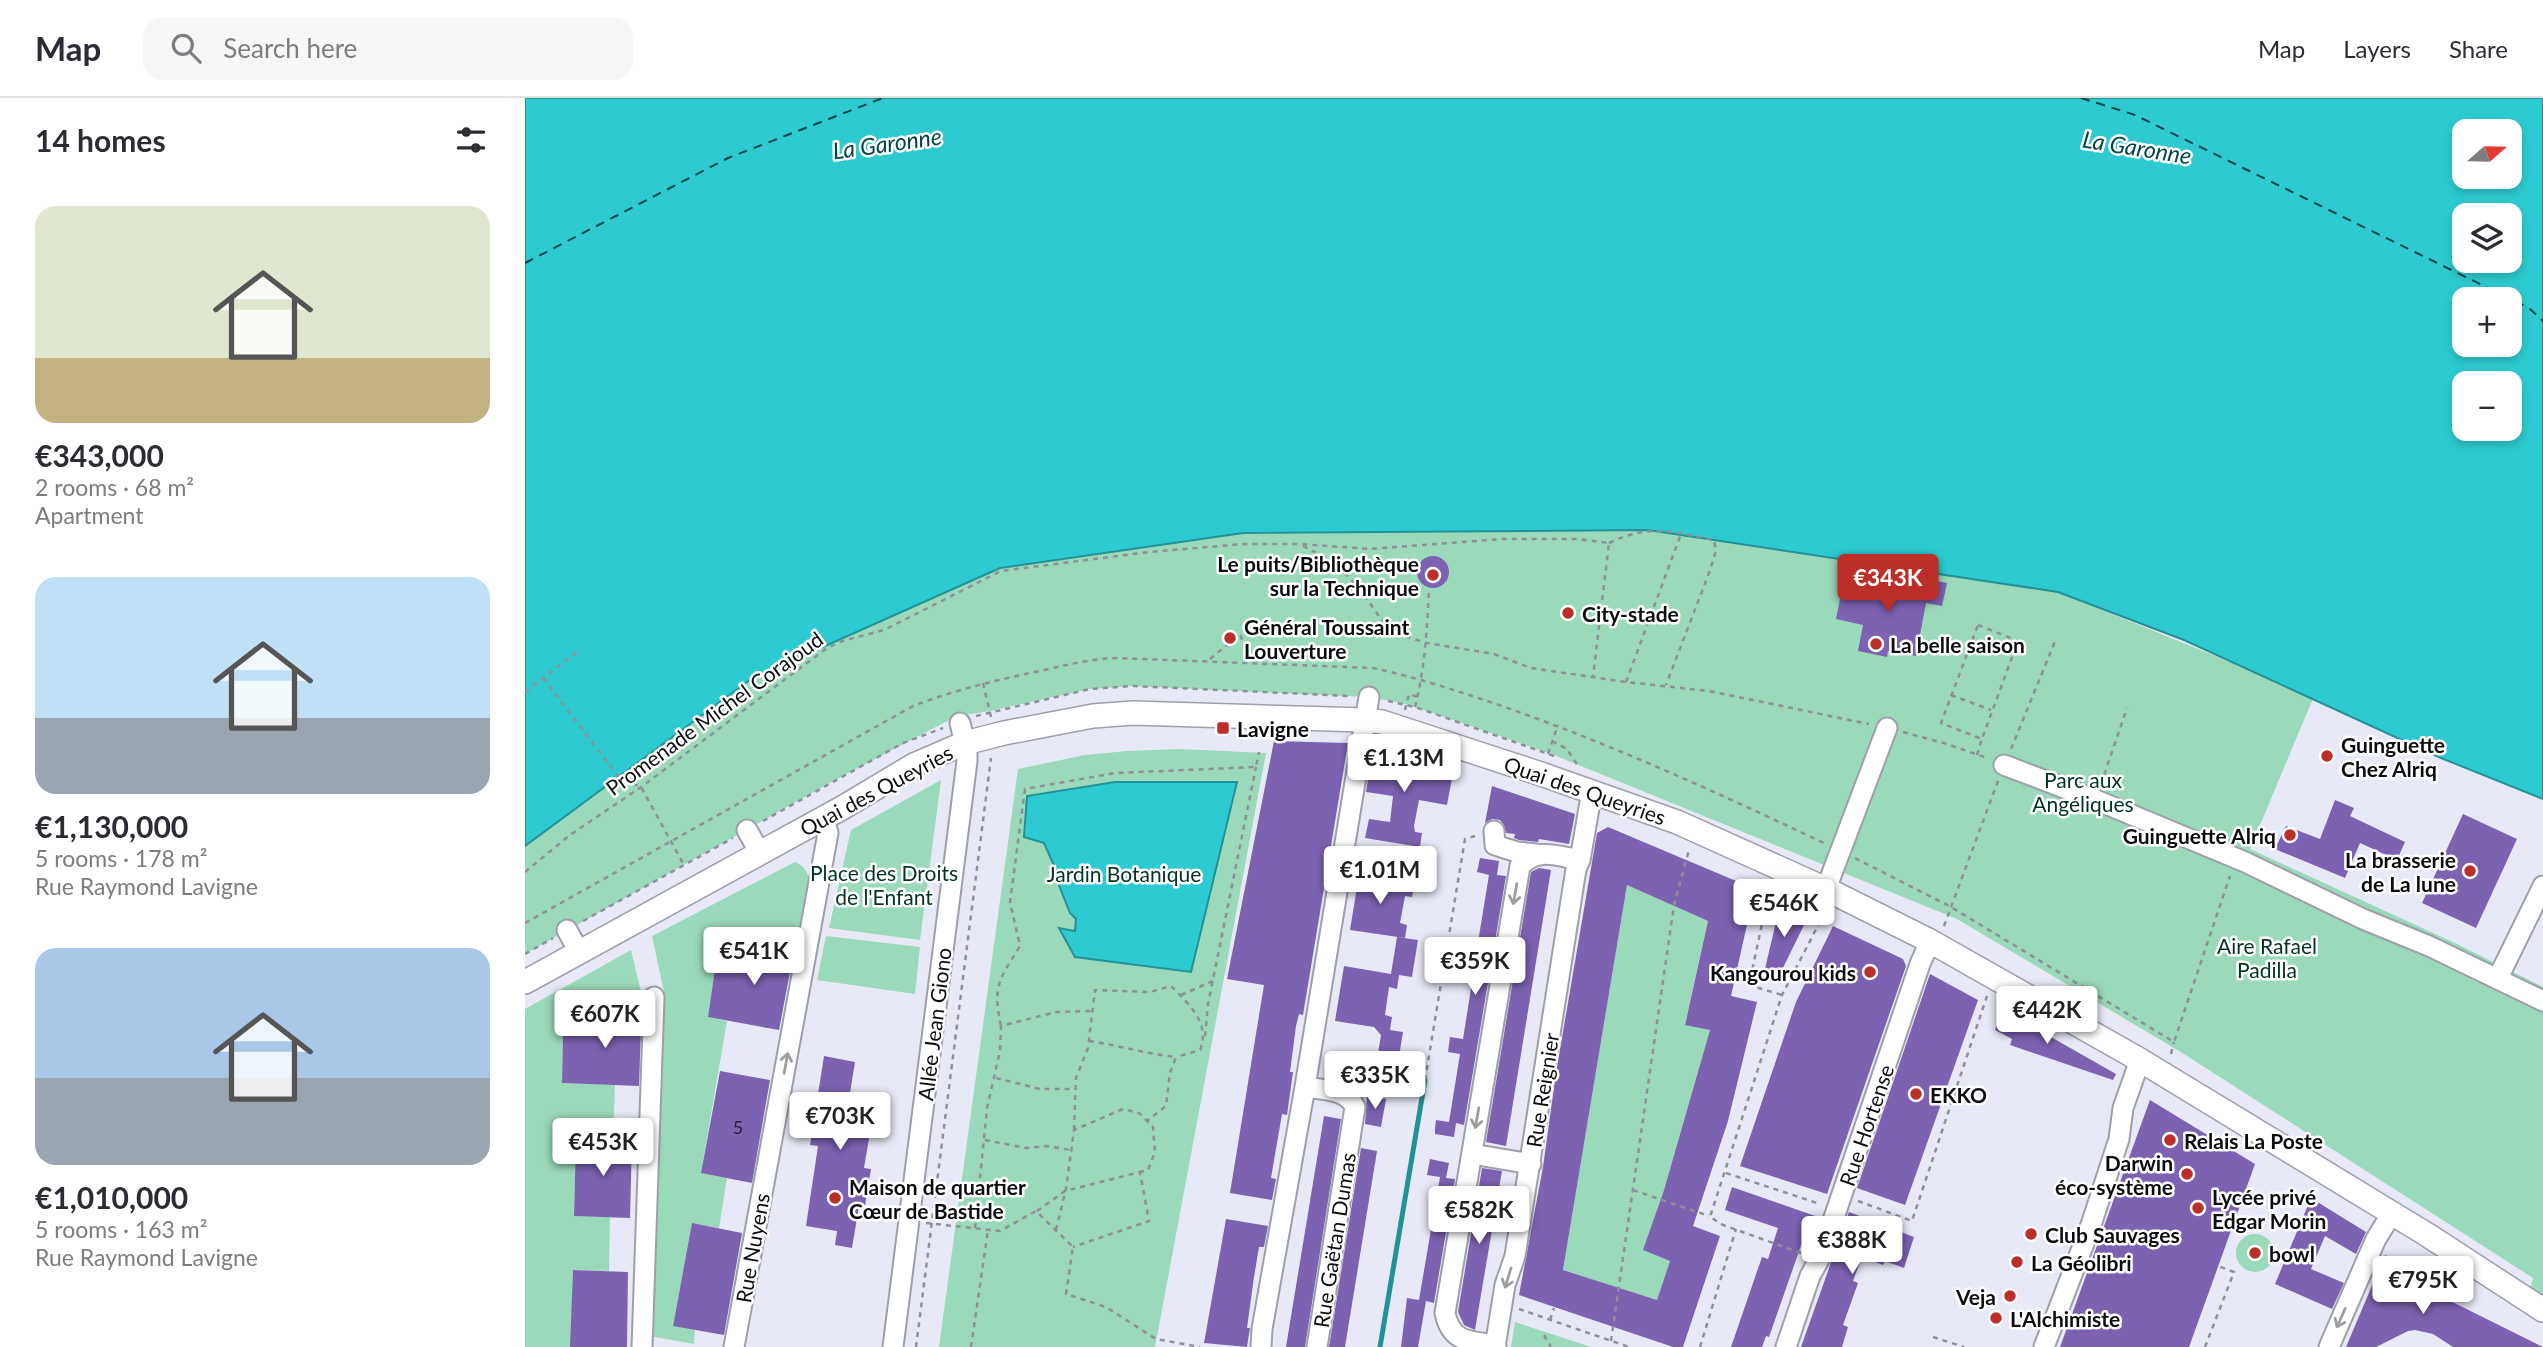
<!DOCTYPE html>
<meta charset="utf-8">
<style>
:root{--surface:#fff;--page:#f7f7f7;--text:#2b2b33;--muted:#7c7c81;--line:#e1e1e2;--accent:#bc2e28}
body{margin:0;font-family:Lato,sans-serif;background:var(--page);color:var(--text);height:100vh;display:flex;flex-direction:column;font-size:26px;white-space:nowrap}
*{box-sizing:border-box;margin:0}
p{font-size:23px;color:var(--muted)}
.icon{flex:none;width:38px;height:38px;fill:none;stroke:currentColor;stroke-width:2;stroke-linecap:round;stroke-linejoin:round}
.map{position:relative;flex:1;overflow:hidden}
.drawer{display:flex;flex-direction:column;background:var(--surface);width:525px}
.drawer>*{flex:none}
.needle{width:46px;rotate:70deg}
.fabs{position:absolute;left:1927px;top:21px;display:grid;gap:14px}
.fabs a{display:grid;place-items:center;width:70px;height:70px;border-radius:14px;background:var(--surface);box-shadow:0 4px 10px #0003;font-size:35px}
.price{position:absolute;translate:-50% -60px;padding:0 16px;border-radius:7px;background:#fff;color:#222;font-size:23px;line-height:46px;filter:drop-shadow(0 2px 4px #0008)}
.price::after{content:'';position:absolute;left:50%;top:42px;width:21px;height:16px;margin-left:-10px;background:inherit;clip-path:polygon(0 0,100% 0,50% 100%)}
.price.on{background:var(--accent);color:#fff}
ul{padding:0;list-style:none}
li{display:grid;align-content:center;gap:14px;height:371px;padding:0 35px}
li span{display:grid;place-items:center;height:217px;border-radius:21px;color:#555}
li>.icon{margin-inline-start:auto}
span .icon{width:126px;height:126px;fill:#fffc;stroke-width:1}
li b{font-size:30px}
h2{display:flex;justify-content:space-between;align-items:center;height:84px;padding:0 35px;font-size:30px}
header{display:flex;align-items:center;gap:42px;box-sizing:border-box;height:98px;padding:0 35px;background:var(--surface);border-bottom:2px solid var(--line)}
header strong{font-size:33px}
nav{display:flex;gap:38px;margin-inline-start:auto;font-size:24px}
.search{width:490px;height:63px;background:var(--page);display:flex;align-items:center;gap:18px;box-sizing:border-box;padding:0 24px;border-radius:21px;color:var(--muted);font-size:26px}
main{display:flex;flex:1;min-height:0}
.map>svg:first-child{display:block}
.green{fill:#9ad9b9}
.water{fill:#2dcbd1;stroke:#239297;stroke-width:2;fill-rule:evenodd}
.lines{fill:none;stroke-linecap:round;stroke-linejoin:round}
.stream{stroke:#239297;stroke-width:5}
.ferry{stroke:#004547;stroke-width:2;stroke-dasharray:9 7;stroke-linecap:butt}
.building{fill:#7e62b2;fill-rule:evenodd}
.minor-casing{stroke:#9da0aa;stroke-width:23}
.major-casing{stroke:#9da0aa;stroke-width:26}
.path{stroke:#8f919a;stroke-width:2.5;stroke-dasharray:5 5;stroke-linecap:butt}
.minor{stroke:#fff;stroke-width:19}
.major{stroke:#fff;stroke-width:23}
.oneway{stroke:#9d9e9f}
.poi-dot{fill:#bc2e28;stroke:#fff;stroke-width:2.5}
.labels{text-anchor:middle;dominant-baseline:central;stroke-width:5;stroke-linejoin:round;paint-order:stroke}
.number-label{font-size:18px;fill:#282238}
.poi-label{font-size:21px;font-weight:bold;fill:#0b0c10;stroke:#fff;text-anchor:start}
.street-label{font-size:21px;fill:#0b0c10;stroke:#fff}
.park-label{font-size:21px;fill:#013321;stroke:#fff}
.water-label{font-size:23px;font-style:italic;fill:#004547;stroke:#fff}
</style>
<header>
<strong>Map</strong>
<div class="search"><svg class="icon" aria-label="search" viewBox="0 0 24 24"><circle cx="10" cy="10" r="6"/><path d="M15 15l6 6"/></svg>Search here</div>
<nav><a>Map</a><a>Layers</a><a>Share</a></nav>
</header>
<main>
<section class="drawer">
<h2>14 homes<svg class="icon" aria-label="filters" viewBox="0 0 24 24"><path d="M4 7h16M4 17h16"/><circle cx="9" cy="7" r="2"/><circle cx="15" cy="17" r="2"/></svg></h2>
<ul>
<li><span style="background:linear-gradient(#dfe7d0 70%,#c2b280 0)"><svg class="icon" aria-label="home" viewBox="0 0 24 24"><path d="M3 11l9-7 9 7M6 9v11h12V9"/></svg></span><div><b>€343,000</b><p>2 rooms · 68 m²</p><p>Apartment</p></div></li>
<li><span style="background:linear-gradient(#bfe0f5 65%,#9aa5b1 0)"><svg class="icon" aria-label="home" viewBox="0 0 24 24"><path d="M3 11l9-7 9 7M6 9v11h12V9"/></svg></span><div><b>€1,130,000</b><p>5 rooms · 178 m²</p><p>Rue Raymond Lavigne</p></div></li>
<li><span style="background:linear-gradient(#a9c7e8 60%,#9aa5b1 0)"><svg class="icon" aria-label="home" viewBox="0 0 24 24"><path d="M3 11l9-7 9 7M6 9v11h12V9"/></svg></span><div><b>€1,010,000</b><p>5 rooms · 163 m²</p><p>Rue Raymond Lavigne</p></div></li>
</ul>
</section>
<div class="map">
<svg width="2018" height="1249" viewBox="0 0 2018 1249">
<rect width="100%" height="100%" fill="#e7eaf6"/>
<!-- green -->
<path class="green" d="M1123 432 1533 494 1789 598 1725 751 1932 846 2018 889V1201L2005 1192 2008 1180 1659 956 1432 821 1024 655 881 606 844 599 608 588 565 591 465 613 432 618 312 681 0 856V748L226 581 475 470 718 435Z
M655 651 741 655 630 1249H414L493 671 560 657 602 653Z
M416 682 395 842 304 830 326 732Z
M270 764C296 774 281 814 277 835L190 872 183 919 202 923 176 1075 202 1080 194 1130 167 1126 148 1227 170 1232 169 1246 125 1238 139 894 127 838Z
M1102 787 1183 823 1160 926 1185 932 1139 1092 1119 1152 1145 1163 1132 1202 1038 1172Z
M301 838 395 849 390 896 292 882Z
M106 852 118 902 38 935 37 985 90 987 88 1041H51L49 1118 85 1119 84 1173 48 1172 46 1249H0V911Z
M1711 1155a19 19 0 1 1 38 0a19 19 0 1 1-38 0Z
M990 1224 1066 1249H986Z"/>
<!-- water -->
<path class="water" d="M0 0H2018V701L1916 660 1659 542 1533 494 1123 432 718 435 475 470 226 581 0 748ZM1939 33H1984V79H1939ZM1939 117H1984V163H1939ZM1939 201H1984V247H1939ZM1939 285H1984V331H1939Z
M590 684H712L666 874 550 859 534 830 550 833 551 821 545 815 531 780 532 774 519 745 499 739 502 698Z"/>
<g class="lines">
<!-- stream -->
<path class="stream" d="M855 1249 900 982"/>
<!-- ferry -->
<path class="ferry" d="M1556 0 1610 17 2004 210 2018 223
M0 165 203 60 358 0"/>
</g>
<!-- building -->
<path class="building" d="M892 474a16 16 0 1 1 32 0a16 16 0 1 1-32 0Z
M1320 475 1347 480 1345 494 1387 502 1392 479 1422 485 1417 508 1401 505 1391 558 1363 553 1362 559 1333 553 1338 527 1311 521Z
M749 643 823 645 778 917 774 916 771 928 765 974H768L762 1017 757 1016 746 1080 751 1081 747 1102 705 1095 739 887 702 881Z
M848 648 928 675 922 707 894 702 889 728 890 734 897 735 895 749 840 740 844 721 865 724 868 698 841 694Z
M967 688 1050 716 1044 746 1014 741 1013 744 994 742 989 740 990 736 981 735 979 727 975 722 967 721 960 725Z
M1810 702 1829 710 1825 718 1880 744 1872 762 1835 745 1820 780 1750 751 1761 728 1795 741Z
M1938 716 1992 741 1951 830 1897 805Z
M1083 729 1230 791 1206 898 1232 904 1203 1023 1168 1128 1195 1138 1158 1249H1148L994 1197 1018 1069 1031 975 1072 735ZM1102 787 1183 823 1160 927 1185 932 1139 1092 1118 1152 1145 1163 1132 1202 1038 1172Z
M887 748 909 751 903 788 881 784Z
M955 760 974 763 972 777 981 778 939 1027 931 1025 929 1039 910 1036V1030L911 1022 924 1024 935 956 923 954 925 939 938 941 951 859 939 857 941 843 953 844 964 777 952 774Z
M1014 770 1026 772 981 1048 961 1044 1006 774Z
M834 777 889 786 887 799 880 798 875 825 882 827 880 840 825 832Z
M1256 803 1284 817 1252 882 1238 879Z
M1308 828 1378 861 1381 868 1302 1096 1215 1068 1271 904Z
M272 837 254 932 183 919 190 871Z
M872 839 893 842 887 879 874 877 872 891 864 889 860 917 867 919 865 932 878 934 872 971 858 969 856 988 801 979 804 959 851 968 856 937 849 929 810 923 819 868 866 876Z
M1405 876 1453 902 1380 1107 1332 1090Z
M117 902 114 988 37 985 38 935Z
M1476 915 1493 925 1494 921 1591 976 1588 982 1485 947 1487 941 1470 932Z
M299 958 330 964 325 995 351 999 339 1070 346 1071 340 1108H334L327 1150 310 1147 312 1133 281 1128 293 1048 285 1047Z
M195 973 245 982 227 1085 176 1075Z
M842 998 861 1001 856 1029 840 1026Z
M1625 1002 1730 1066 1685 1191 1664 1249H1535Z
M799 1018 816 1021 780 1249H761Z
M51 1040 107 1041 105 1120 49 1118Z
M836 1050 852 1053 820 1249H804Z
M905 1061 924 1065 921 1080 930 1081 909 1205 901 1203 893 1249H876L882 1200 894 1202 915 1079 902 1077Z
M957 1070 977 1073 950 1232 939 1227 933 1214Z
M1207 1089 1296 1120 1288 1142 1279 1139 1244 1239 1241 1238 1237 1249H1206L1237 1159 1243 1161 1253 1130 1200 1112Z
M1786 1100 1841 1134 1831 1156 1800 1138 1786 1171 1819 1185 1807 1211 1750 1186Z
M1324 1114 1389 1139 1379 1170 1360 1163 1358 1167 1337 1159 1328 1183 1333 1185 1318 1227 1323 1229 1317 1249H1276Z
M701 1121 743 1128 739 1149H734L729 1179 722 1230H725L722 1249 679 1245Z
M167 1125 217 1135 199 1237 148 1228Z
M1860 1157 1883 1169 1879 1180 2018 1249H1928L1908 1236 1890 1232 1883 1233 1851 1249H1821Z
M48 1172 103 1174 102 1249H45Z"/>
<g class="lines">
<defs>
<path id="minor" d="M1479 667 1571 702 1720 764 1838 821 1904 848 2018 903
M222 732 235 755
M969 733 970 747 992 754 1012 756
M1301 791 1362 630
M42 832 54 854
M1973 880 2018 788
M780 989C798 992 822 991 830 1009L792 1249
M947 1056 1006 1066
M971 1247C945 1243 926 1245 920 1215L995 768C1013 749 1032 758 1055 762
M117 1249 129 899
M209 1249 303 735 299 720
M368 1249 442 663V654L435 625
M736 1249 737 1231 780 989 844 599
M970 1249 980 1187 990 1158 1051 771 1055 762 1067 693
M1261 1249 1285 1178 1296 1158 1395 866 1405 843
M1519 1249 1566 1127 1594 1041 1598 1010 1615 962
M1804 1249 1851 1141 1867 1115"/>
<path id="major" d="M0 884 317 710 389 667 440 645 479 635 568 618 608 615 840 622 857 624 1016 676 1152 724 1301 791 1405 843 1615 962 1901 1136 2018 1212"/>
</defs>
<!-- minor casing -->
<use href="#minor" class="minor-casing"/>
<!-- major casing -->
<use href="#major" class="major-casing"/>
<!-- path -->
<path class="path" d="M1084 445C1124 426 1147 433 1189 442L1191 453 1184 475 1141 587
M778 448 809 464 835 491 856 521 872 536 902 545 969 556 1006 570 1101 584 1184 593 1344 626
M1453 527 1493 543 1457 641 1416 625Z
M685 561 715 536 725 564
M18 580 93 678 116 689 159 767
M1101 584 1156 436
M458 585 466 619
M0 594 56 551
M1426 597 1466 612
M863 603 890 609 1029 658
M890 609C900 570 902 531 904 491
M880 612 884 596 893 599
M451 618 565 591 608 588 825 598
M1378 634 1422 646 1462 660
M1027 643 1042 651 1053 668
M1486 651 1531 541
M1023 656 1033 627
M1452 657 1457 641
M1576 686 1602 610
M238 723 378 645 418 630
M1330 760 1426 809 1649 944 1705 778
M0 774 45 737 116 689 302 550 317 543 359 532 476 473 624 454 719 446H775L845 451 978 441H1052L1084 445 1068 579
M1245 788 1224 887 1257 897
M58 823 208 740
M0 825 388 608C430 592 471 582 515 573 541 567 565 561 591 560L848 570C890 579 930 592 971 606 1084 645 1191 694 1299 745
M1419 828 1473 683
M0 856 28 840
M656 897 688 883
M476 928C467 888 475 880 495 848L485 804 500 691 590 675 731 669 734 654
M680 938 683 906 731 669
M564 943C593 947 621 956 651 959L645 975 641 1008 622 1023
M1646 956 1649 944
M471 980 515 991H550
M900 982 940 741 950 738
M549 1032 551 980 563 950 570 892 625 894 646 888C664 906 686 926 675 952L651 959
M460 1042 501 1050 521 1048 546 1052
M1201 1075 1295 1106
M1108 1092 1184 1118
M1333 1103 1387 1123 1462 898
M512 1113 540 1093 615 1074 624 1123 548 1149
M401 1125 475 1133 511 1113 548 1149 541 1196 581 1209 631 1241 675 1249
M450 1130 462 1010 475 953 476 928 531 914 567 913
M531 1132 541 1091 549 1032 598 1011 614 1015 628 1029 630 1054 623 1072 615 1074
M1276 1155 1198 1127 1185 1119 1257 897 1300 814
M994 1211 1104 1249
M1025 1222 1029 1210
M1019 1237 1026 1249
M1408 1239 1439 1249
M1086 1243 1149 807 1164 752
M391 1249 466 660
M446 1249 463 1132
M1175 1249 1211 1131
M1680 1249 1709 1174 1693 1168"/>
<!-- minor -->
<use href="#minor" class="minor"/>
<!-- major -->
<use href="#major" class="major"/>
</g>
<!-- one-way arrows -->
<defs><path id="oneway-shaft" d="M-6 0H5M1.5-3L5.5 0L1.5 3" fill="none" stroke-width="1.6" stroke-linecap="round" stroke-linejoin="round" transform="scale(1.75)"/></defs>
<g class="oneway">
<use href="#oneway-shaft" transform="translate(990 796) rotate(100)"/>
<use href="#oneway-shaft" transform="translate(261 965) rotate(-80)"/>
<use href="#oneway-shaft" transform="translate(952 1020) rotate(100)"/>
<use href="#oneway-shaft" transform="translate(983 1180) rotate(107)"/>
<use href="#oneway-shaft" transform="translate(1816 1220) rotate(114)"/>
</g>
<!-- markers -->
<g class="poi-dot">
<circle cx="908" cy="477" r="7"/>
<circle cx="1043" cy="515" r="7"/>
<circle cx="705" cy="540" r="7"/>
<circle cx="1351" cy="546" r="7"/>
<rect x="691" y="623" width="14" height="14" rx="3.5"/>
<circle cx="1802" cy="658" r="7"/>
<circle cx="1765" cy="737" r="7"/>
<circle cx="1945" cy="773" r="7"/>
<circle cx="1345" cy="874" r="7"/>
<circle cx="1391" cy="996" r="7"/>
<circle cx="1645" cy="1042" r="7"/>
<circle cx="1662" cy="1076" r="7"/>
<circle cx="310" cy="1100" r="7"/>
<circle cx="1673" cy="1110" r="7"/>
<circle cx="1506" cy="1136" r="7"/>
<circle cx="1730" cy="1155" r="7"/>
<circle cx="1492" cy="1164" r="7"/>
<circle cx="1485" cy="1198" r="7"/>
<circle cx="1471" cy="1220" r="7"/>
</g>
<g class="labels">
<!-- number labels -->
<g class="number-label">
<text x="213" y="1029">5</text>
</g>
<!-- poi labels -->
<g class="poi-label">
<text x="894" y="465" text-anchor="end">Le puits/Bibliothèque<tspan x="894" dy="24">sur la Technique</tspan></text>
<text x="1057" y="515">City-stade</text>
<text x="719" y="528">Général Toussaint<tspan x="719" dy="24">Louverture</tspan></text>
<text x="1365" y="546">La belle saison</text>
<text x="712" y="630">Lavigne</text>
<text x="1816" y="646">Guinguette<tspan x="1816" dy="24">Chez Alriq</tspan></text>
<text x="1751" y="737" text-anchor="end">Guinguette Alriq</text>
<text x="1931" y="761" text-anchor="end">La brasserie<tspan x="1931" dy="24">de La lune</tspan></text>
<text x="1331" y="874" text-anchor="end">Kangourou kids</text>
<text x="1405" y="996">EKKO</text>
<text x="1659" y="1042">Relais La Poste</text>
<text x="1648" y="1064" text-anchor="end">Darwin<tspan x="1648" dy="24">éco-système</tspan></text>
<text x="324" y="1088">Maison de quartier<tspan x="324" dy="24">Cœur de Bastide</tspan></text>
<text x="1687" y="1098">Lycée privé<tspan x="1687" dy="24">Edgar Morin</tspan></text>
<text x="1520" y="1136">Club Sauvages</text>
<text x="1744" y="1155">bowl</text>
<text x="1506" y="1164">La Géolibri</text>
<text x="1471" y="1198" text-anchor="end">Veja</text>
<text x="1485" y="1220">L'Alchimiste</text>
</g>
<!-- street labels -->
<g class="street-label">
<text transform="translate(189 615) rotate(-36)">Promenade Michel Corajoud</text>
<text transform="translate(351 692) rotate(-28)">Quai des Queyries</text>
<text transform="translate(1060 692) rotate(19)">Quai des Queyries</text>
<text transform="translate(409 926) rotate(-83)">Allée Jean Giono</text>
<text transform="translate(1017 992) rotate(-81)">Rue Reignier</text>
<text transform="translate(1341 1027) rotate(-71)">Rue Hortense</text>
<text transform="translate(809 1142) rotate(-81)">Rue Gaëtan Dumas</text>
<text transform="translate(227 1150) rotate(-80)">Rue Nuyens</text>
</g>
<!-- park labels -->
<g class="park-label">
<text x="1558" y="681">Parc aux<tspan x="1558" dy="24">Angéliques</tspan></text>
<text x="359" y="774">Place des Droits<tspan x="359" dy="24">de l'Enfant</tspan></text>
<text x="599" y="775">Jardin Botanique</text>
<text x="1742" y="847">Aire Rafael<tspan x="1742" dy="24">Padilla</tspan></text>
</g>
<!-- water labels -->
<g class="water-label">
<text transform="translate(362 45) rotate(-8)">La Garonne</text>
<text transform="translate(1612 49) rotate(9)">La Garonne</text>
</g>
</g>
</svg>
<div class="fabs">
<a><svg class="needle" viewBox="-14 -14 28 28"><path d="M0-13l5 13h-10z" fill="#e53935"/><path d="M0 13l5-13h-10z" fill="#7c7c81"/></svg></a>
<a><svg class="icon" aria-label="layers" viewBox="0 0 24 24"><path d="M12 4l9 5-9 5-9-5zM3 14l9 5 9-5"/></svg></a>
<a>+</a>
<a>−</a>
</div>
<b class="price on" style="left:1363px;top:516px">€343K</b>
<b class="price" style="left:879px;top:696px">€1.13M</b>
<b class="price" style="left:855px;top:808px">€1.01M</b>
<b class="price" style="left:1259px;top:841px">€546K</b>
<b class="price" style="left:229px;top:889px">€541K</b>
<b class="price" style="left:950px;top:899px">€359K</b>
<b class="price" style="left:1522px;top:948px">€442K</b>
<b class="price" style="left:80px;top:952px">€607K</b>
<b class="price" style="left:850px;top:1013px">€335K</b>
<b class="price" style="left:315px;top:1054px">€703K</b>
<b class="price" style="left:78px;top:1080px">€453K</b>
<b class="price" style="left:954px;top:1148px">€582K</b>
<b class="price" style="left:1327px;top:1178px">€388K</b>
<b class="price" style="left:1898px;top:1218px">€795K</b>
</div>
</main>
